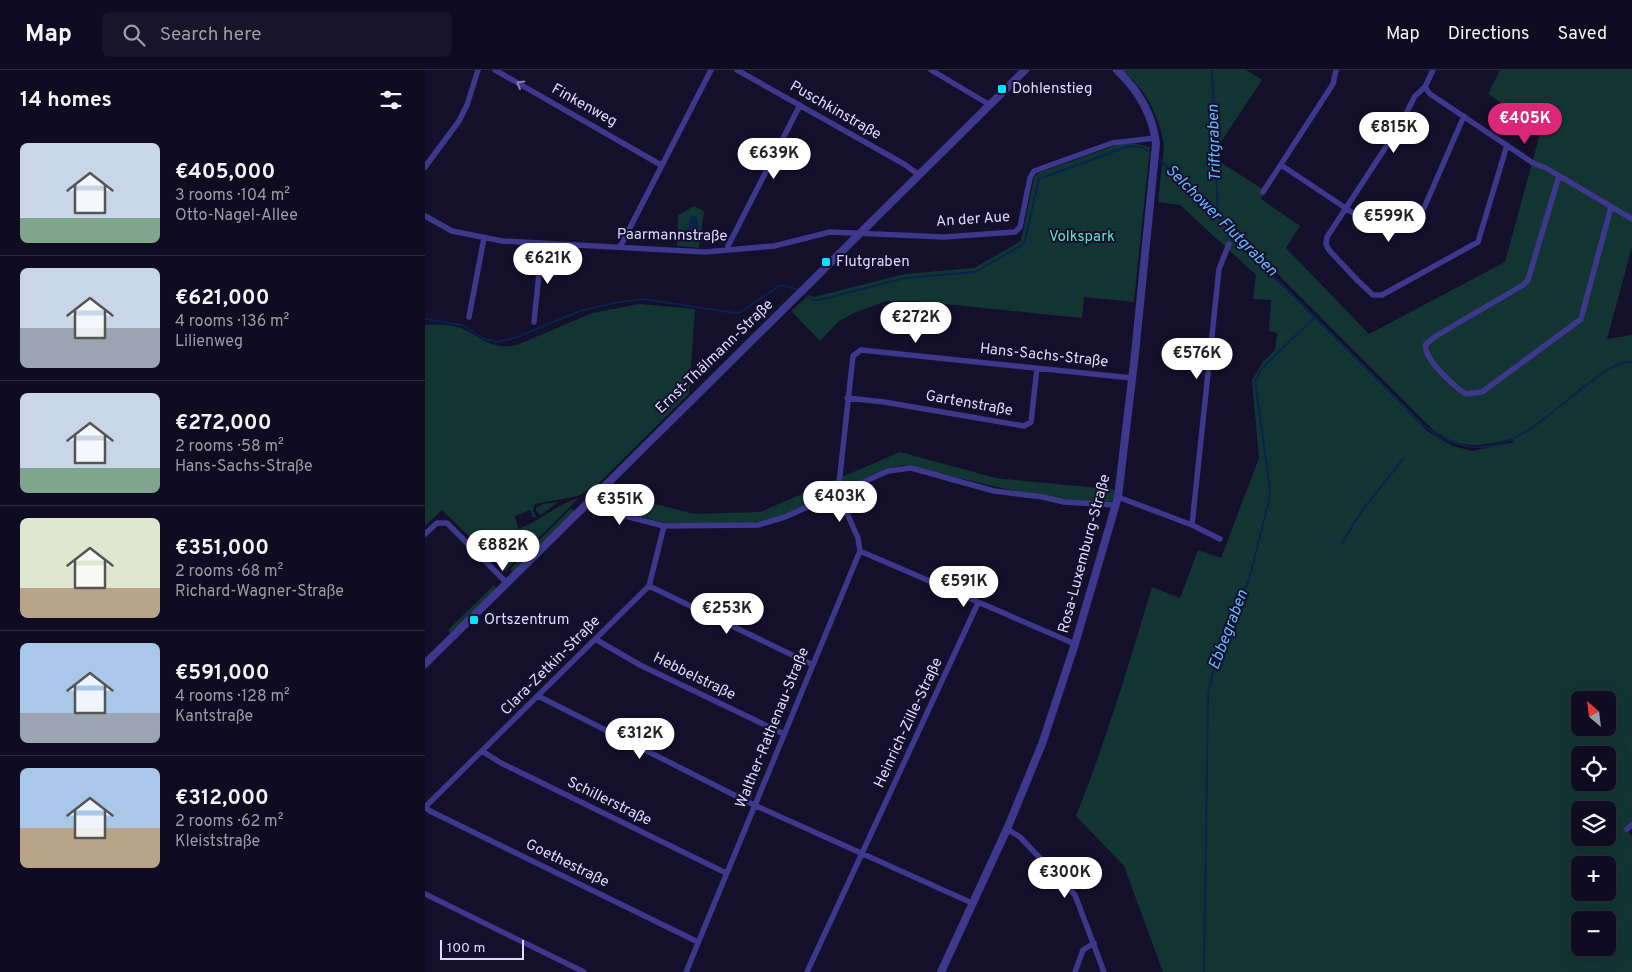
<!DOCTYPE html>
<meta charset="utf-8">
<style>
:root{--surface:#0f0b20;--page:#181429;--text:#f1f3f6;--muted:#9b9ba5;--line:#2f2b3e;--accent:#db2777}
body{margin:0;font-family:Overpass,sans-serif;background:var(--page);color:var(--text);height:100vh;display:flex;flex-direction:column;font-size:19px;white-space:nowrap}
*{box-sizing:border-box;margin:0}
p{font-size:16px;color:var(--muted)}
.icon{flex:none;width:28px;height:28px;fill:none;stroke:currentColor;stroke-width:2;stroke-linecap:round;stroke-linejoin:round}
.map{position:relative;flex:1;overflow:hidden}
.details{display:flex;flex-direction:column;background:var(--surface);width:425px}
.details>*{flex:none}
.needle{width:32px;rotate:332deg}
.buttons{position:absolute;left:1146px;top:621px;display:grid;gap:10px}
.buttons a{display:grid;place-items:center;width:45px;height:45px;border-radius:8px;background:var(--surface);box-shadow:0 5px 20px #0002,0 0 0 1px var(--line);font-size:25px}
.scale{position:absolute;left:15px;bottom:12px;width:84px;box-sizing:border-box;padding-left:5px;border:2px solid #ded9ff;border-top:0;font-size:14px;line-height:18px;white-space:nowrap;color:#ded9ff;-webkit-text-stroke:4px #140f2b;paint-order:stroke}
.price{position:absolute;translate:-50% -42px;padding:0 11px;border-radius:18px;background:#fff;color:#222;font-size:16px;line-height:32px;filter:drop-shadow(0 1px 2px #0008)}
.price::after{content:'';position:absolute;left:50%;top:30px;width:15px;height:11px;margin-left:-8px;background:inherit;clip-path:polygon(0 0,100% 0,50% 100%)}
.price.current{background:var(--accent);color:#fff}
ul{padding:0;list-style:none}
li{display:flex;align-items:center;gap:15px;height:125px;padding:0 20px}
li+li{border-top:1px solid var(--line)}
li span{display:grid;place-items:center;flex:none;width:140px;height:100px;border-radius:8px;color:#555}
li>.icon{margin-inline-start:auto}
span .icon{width:60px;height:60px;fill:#fffc;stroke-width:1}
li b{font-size:21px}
h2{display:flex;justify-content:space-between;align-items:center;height:60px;padding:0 20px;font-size:21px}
header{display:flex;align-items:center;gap:30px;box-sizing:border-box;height:70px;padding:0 25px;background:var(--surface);border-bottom:1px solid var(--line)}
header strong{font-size:24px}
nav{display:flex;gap:28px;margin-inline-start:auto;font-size:18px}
.search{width:350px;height:45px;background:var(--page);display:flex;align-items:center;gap:12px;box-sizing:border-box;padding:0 18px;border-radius:8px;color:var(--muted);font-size:19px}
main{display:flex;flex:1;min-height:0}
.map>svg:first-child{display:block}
.green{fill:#123534;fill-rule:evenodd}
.water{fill:#0a224f}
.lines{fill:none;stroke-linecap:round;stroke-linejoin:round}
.stream{stroke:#0a224f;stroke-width:2}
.minor{stroke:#3d388c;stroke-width:5.5}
.tertiary{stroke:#3d388c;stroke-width:8}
.oneway{stroke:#8580c0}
.poi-dot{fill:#05e2ff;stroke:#140f2b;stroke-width:2}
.labels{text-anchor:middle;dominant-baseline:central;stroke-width:4;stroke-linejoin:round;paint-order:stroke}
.poi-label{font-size:15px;fill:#ded9ff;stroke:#140f2b;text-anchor:start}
.street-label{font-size:15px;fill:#ded9ff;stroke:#140f2b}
.park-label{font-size:15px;fill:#5de6c7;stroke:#140f2b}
.water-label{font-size:16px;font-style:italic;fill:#67b6ff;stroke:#140f2b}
</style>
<header>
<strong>Map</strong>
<div class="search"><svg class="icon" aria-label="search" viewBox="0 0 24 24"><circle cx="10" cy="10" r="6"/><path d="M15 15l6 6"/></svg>Search here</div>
<nav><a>Map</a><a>Directions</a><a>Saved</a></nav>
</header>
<main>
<section class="details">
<h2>14 homes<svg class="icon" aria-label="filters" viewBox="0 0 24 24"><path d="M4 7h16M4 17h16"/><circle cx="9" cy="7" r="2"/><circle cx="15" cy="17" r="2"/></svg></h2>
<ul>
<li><span style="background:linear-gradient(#c9d6e8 75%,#7fa58c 0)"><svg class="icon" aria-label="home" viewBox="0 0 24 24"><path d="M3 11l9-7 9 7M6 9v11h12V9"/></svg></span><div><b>€405,000</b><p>3 rooms · 104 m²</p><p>Otto-Nagel-Allee</p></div></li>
<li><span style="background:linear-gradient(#c9d6e8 60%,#9aa5b1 0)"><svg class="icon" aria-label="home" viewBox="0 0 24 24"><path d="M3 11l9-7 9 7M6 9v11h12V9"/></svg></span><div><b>€621,000</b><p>4 rooms · 136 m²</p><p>Lilienweg</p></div></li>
<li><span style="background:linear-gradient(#c9d6e8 75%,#7fa58c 0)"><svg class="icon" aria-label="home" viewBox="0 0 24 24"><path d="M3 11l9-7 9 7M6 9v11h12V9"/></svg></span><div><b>€272,000</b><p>2 rooms · 58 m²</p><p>Hans-Sachs-Straße</p></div></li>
<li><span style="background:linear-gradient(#dfe7d0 70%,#b9a48a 0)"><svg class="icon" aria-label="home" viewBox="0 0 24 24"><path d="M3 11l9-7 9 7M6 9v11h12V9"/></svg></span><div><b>€351,000</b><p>2 rooms · 68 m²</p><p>Richard-Wagner-Straße</p></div></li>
<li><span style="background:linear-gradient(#a9c7e8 70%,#9aa5b1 0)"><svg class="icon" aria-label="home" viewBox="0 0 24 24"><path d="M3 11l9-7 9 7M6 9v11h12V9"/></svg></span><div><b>€591,000</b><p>4 rooms · 128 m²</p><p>Kantstraße</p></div></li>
<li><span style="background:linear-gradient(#a9c7e8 60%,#b9a48a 0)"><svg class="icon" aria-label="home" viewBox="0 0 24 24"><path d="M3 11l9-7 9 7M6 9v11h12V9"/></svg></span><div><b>€312,000</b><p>2 rooms · 62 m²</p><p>Kleiststraße</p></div></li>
</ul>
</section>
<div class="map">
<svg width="1207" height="902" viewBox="0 0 1207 902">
<rect width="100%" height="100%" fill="#140f2b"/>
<!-- green -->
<path class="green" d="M697 0H821L837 10 794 75 795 92 836 118 840 122 836 129 875 156 861 178 944 264 1080 192 1116 60 1063 24 1075 0H1207V177L1182 269 1207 265V758L1203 761 1207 767V902H738L699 796 651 746C681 671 704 594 727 517L755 528 773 480 796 488 834 388 827 310 838 292 850 280 852 263 844 261 846 230 828 229 831 205 755 135 733 132 739 76C735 47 720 18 697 0ZM816 167 1008 360C1037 380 1052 377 1086 369L1089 372 1047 381 1028 376 1002 361 893 250 812 173ZM1155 630H1182V658H1155ZM1155 685H1182V712H1155ZM1155 740H1182V768H1155ZM1155 795H1182V822H1155ZM1155 850H1182V878H1155Z
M707 73 725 77 709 232 659 227 657 248 491 231H462L431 242 414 251 395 271 366 241 384 225 389 227 480 204 549 198 596 171 609 108 613 103 692 75Z
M269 136 279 141 274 178 252 176 253 145Z
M215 234 270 239 264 324 172 415 153 426 110 434 108 440 111 447H108L105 440 90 446 93 459C115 452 131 434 154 428L80 501 17 440 0 456V255C12 254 24 254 36 258 59 268 65 280 92 275L167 243Z
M475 382 571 408 692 420 690 428 684 432 647 431 585 420 479 395 460 399 353 448 328 453H240L169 434 183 422 269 444 335 442Z
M133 432 116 445 111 441V438L118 434Z
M146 438 150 442 88 502 85 499Z
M69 515 71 518 69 522 26 564 23 560Z"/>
<!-- water -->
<path class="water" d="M266 146H271C278 157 272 165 260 167L257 163 263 158Z"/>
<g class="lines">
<!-- stream -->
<path class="stream" d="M787 0 793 145
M732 87 793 146 813 170 996 353C1064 410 1109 355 1164 313 1178 303 1189 292 1207 292
M379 224 388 230H394L480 208 550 202 599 174 614 109 704 76 716 77 728 84
M0 249 37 255 58 268 72 272 90 268 155 241 189 233 218 229 310 243H314L354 216 359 215 375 221
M917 473 936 442 978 389
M779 902 783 625 791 589 824 510 844 430 845 419 830 311 837 298 891 246"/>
<!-- minor -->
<path class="minor" d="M70 0 236 95
M312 0 479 94 494 105
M506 0 565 35
M1008 0 1000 17 990 26 974 57 902 167 901 174 904 180 932 210 948 225H957L1053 172 1082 75
M1000 17 1005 24 1108 93 1121 98 1207 149
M856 95 949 157 966 163 999 138 1039 46
M0 97 34 51 42 35 53 0
M1134 106 1103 210 1098 215 1011 266 1001 274C997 288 1030 317 1041 324L1057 322 1156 249 1186 137
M838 122 908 14 911 0
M0 146 27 161 77 171 280 182 349 176 405 162 519 167 590 162 595 157 605 108 609 101 687 73 730 68
M195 177 286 0
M303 180V176L375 35
M44 247 59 168
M109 252 117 174
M422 328 459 332 599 356 606 352 612 298
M413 423 428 286 436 280 707 308
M693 427 767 455 795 469
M162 433 169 438 239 456 333 455 360 447 463 401 486 398 569 421 618 427 639 432 690 435
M767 455 794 199 804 174
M0 464 12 453H22L82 513
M435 481 650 574
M224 516 388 595
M170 569 215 595 359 664
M113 626 329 735 547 833
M57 681 76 693 301 803
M0 737 224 516 239 456
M0 737 5 741 273 872
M582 759 595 767 650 825 679 902
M1202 759 1207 755
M0 824 159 902
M261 902 435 481 433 468 413 423
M382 902 553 533
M650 902 658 880 669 873"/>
<!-- tertiary -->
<path class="tertiary" d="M0 594 600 0
M516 902 582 759 617 674 650 574 693 427 710 284 731 74C728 45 713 20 692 0"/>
</g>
<!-- one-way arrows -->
<defs><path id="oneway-chevron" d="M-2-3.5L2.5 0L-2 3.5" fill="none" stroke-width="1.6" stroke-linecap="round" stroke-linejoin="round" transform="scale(1.25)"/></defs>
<use class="oneway" href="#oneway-chevron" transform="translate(95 14) rotate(-150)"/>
<!-- markers -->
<g class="poi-dot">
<rect x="572" y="14" width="10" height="10" rx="2.5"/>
<rect x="396" y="187" width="10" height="10" rx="2.5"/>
<rect x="44" y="545" width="10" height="10" rx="2.5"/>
</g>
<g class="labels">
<!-- poi labels -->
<g class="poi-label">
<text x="587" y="19">Dohlenstieg</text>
<text x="411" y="192">Flutgraben</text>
<text x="59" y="550">Ortszentrum</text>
</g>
<!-- street labels -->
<g class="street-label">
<text transform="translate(159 36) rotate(29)">Finkenweg</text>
<text transform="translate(410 41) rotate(30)">Puschkinstraße</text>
<text transform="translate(548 150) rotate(-4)">An der Aue</text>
<text transform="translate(247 166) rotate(1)">Paarmannstraße</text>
<text transform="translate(619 286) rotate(6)">Hans-Sachs-Straße</text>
<text transform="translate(290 287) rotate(-44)">Ernst-Thälmann-Straße</text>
<text transform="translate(544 334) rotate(10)">Gartenstraße</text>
<text transform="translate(660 484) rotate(-75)">Rosa-Luxemburg-Straße</text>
<text transform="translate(126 596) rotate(-45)">Clara-Zetkin-Straße</text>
<text transform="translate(269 607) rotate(26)">Hebbelstraße</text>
<text transform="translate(484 653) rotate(-65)">Heinrich-Zille-Straße</text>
<text transform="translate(348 658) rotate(-68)">Walther-Rathenau-Straße</text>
<text transform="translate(184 732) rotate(26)">Schillerstraße</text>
<text transform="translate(142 794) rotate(26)">Goethestraße</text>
</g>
<!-- park labels -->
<g class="park-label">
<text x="657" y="167">Volkspark</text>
</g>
<!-- water labels -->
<g class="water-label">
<text transform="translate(790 73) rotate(-92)">Triftgraben</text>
<text transform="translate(796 151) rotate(45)">Selchower Flutgraben</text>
<text transform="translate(804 560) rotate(-69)">Ebbegraben</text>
</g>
</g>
</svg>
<div class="buttons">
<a><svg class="needle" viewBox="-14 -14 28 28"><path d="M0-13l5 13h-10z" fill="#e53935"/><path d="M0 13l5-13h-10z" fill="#9b9ba5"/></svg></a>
<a><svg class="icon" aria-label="locate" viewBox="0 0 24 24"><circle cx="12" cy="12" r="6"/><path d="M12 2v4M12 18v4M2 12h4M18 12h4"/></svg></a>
<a><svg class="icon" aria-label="layers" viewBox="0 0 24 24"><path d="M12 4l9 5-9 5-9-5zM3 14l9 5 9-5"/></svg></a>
<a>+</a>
<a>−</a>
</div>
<div class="scale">100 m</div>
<b class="price current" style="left:1100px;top:75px">€405K</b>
<b class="price" style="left:969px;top:84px">€815K</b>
<b class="price" style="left:349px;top:110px">€639K</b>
<b class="price" style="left:964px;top:173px">€599K</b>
<b class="price" style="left:123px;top:215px">€621K</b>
<b class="price" style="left:491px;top:274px">€272K</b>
<b class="price" style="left:772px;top:310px">€576K</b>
<b class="price" style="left:415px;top:453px">€403K</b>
<b class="price" style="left:195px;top:456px">€351K</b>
<b class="price" style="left:78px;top:502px">€882K</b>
<b class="price" style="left:539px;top:538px">€591K</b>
<b class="price" style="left:302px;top:565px">€253K</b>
<b class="price" style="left:215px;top:690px">€312K</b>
<b class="price" style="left:640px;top:829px">€300K</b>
</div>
</main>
